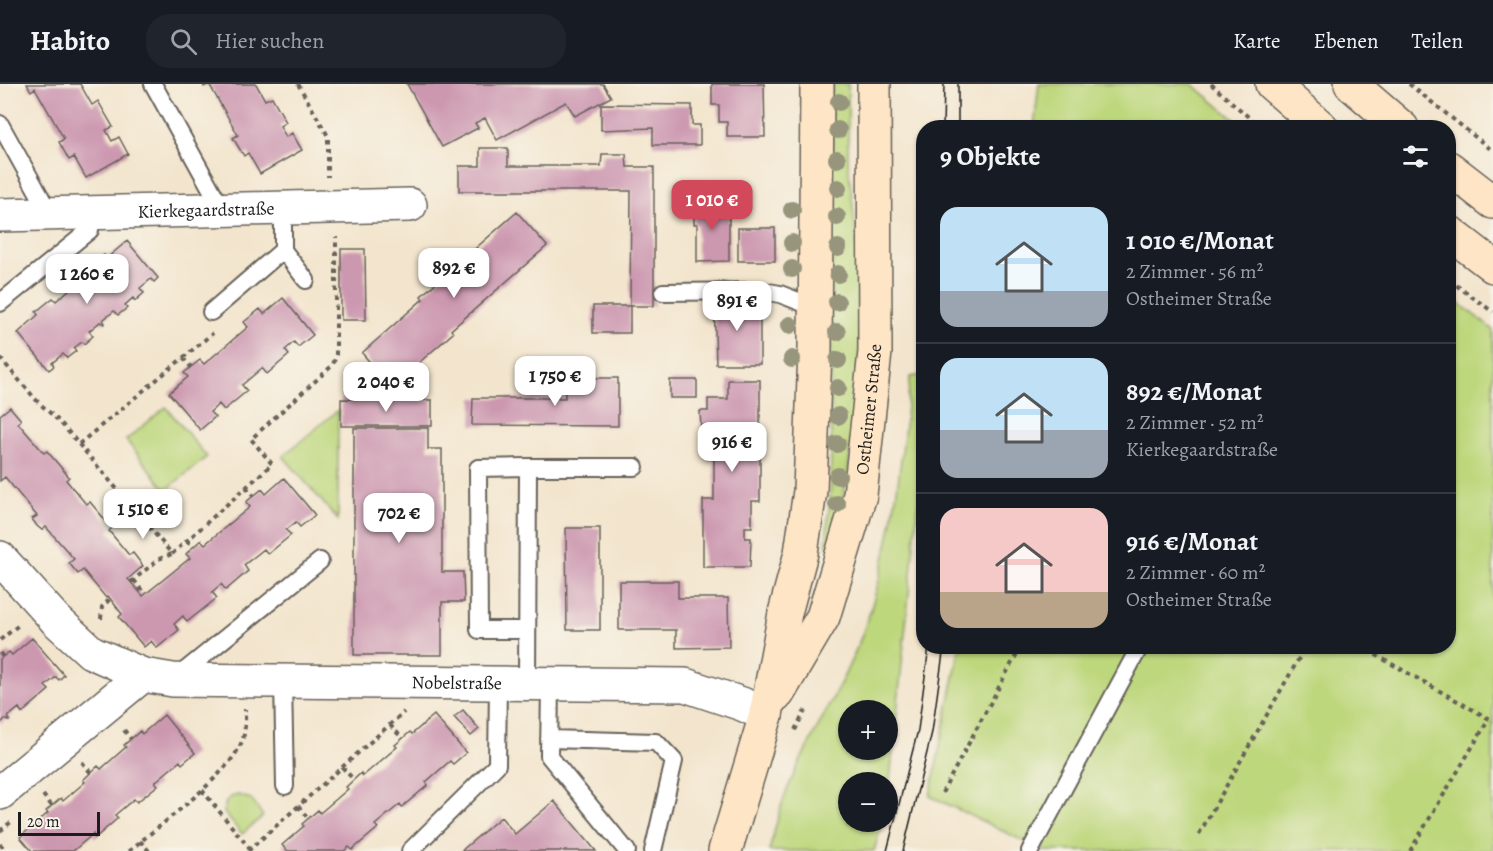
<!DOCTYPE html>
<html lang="de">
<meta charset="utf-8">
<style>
:root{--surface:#171b24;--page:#20242c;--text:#f1f3f6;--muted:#9ea1a6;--line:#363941;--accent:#d1495b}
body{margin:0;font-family:Alegreya,serif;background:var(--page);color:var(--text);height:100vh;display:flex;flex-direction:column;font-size:22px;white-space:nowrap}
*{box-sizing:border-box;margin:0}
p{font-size:20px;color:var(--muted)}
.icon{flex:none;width:33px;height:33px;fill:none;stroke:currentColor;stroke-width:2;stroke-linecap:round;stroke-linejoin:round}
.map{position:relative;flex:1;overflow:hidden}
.sheet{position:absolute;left:916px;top:36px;width:540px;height:534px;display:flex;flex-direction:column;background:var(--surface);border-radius:24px;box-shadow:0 2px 4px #0004}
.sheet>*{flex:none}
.controls{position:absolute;left:838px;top:616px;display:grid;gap:12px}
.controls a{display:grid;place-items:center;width:60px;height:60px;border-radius:50%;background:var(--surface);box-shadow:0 2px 4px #0004;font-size:30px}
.scale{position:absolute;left:18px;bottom:15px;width:82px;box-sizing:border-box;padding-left:6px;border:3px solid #1c1c1c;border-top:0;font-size:16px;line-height:21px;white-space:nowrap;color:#1c1c1c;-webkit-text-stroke:4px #f7f3e8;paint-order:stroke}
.price{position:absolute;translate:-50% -51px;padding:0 14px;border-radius:12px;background:#fff;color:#222;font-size:20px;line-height:39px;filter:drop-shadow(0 2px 3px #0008)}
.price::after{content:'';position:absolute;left:50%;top:36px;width:18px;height:14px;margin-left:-9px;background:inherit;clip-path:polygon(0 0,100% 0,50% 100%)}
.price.selected{background:var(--accent);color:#fff}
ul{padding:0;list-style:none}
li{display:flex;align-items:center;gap:18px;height:150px;padding:0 24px}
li+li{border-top:2px solid var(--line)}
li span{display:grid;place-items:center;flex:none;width:168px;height:120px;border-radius:18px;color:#555}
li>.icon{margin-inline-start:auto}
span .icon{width:72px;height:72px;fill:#fffc;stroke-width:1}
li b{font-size:26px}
h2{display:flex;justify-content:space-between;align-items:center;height:72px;padding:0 24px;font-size:26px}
header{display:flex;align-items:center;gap:36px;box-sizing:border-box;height:84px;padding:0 30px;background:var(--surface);border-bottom:2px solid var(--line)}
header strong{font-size:28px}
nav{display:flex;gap:33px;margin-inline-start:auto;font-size:21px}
.search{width:420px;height:54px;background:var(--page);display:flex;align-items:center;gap:15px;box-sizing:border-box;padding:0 21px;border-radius:24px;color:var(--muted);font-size:22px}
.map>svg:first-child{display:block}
.green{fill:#bdd77c;stroke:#6c7a4c;stroke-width:1.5;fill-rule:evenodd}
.building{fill:#cc98b0}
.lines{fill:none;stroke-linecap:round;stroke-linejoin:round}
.service-casing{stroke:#67625a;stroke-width:20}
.minor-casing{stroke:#67625a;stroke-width:36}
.secondary-casing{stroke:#67625a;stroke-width:36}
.path{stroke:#67625a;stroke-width:4;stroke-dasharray:4.5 4.5;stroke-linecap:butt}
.service{stroke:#fff;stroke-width:16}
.minor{stroke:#fff;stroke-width:33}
.secondary{stroke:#fde5c5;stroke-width:33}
.tram{stroke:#1c1c1c;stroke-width:1.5}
.tree{fill:#97957c}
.labels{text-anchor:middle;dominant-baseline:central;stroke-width:5;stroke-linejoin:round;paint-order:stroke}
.street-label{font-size:18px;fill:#1c1c1c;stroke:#f7f3e8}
</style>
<header>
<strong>Habito</strong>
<div class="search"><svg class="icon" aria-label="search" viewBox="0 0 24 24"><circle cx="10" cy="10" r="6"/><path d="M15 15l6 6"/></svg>Hier suchen</div>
<nav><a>Karte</a><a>Ebenen</a><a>Teilen</a></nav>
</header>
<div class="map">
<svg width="1493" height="767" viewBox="0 0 1493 767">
<rect width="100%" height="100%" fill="#f7f3e8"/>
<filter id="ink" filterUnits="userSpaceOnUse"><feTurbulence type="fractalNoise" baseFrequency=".0167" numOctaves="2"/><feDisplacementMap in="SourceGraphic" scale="12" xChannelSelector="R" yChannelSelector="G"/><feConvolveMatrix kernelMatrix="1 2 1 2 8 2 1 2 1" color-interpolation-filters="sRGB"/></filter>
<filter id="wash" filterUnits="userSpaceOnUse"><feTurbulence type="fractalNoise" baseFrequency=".008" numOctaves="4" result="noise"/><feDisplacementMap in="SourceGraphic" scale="24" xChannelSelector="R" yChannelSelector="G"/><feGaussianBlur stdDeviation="1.35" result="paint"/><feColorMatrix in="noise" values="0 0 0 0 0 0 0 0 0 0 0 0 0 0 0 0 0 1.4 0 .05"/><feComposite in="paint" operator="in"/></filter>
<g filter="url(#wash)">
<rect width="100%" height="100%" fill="#f3e5cd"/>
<!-- green -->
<path class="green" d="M832 0H848V78L862 202 859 276 848 388 837 448 828 464 826 461 831 400Z
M1039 0H1192L1244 43H1034Z
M1449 211 1493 246V767H1044L930 712 960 563 1449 562Z
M924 291V363L888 716V699H849V738H882L874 767H769C775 747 779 725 787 706 811 649 846 598 866 540 893 460 902 377 910 293ZM849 627H888V666H849Z
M166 323 207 373 166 406 126 356Z
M338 326V436L283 372Z
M238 711 251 715 263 732 242 750 224 729C224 718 227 713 238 711Z"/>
<g id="blocks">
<!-- building -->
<path class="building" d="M27 0H80L92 21 98 17 113 43 106 46 112 57 119 53 128 70 86 94 74 73 69 76 59 58 64 55 35 4 31 7Z
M203 0H256L265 16 272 13 286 38 280 42 286 53 292 49 302 66 260 90 248 69 244 72 239 64 233 54 238 51 209 0 204 3Z
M407 0H603L611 13 575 32 566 18 497 56 485 34 475 39 478 44 442 63Z
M712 0H764L765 53H727V38H719V21H712Z
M601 20 692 21V41H700V61H653V44L601 46Z
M480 64H508V82H601L602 70H626L627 83H654V222H630L631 107H459V82H480Z
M694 118 729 119V177L697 178V140H694Z
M517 128 547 162 451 246 453 249 391 303 362 269 423 215 421 212Z
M738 144H775V177H738Z
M127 157 158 194 154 198 151 195 140 204 144 209 135 217 133 214 125 221 127 224 118 231 114 227 103 236 105 239 104 240 100 238 89 247 93 252 84 260 82 258 74 264 76 267 67 274 63 270 52 279 54 282 49 286 18 249 38 231 36 228 43 222 53 214 56 217 90 188 87 185 104 171 107 174Z
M341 165H365L366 236H341Z
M283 214 313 251 298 263 294 258 285 266 289 271 267 290 262 284 242 301 247 307 224 326 219 320 210 328 215 333 200 346 169 309 188 293 184 289 191 283 200 276 204 280 248 243 244 238 260 225 264 230Z
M714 216 760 217V280H716Z
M593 222H630V249H593Z
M532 281H552V296H532Z
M565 294H618V342L472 341 473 314H565Z
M670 296H697V314H670Z
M728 296H760V417H752V443H745V454H751L750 483H703V416H714V375H707V360H702L700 327H708V315H728Z
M341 315 432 316V342H341Z
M10 323 21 336 18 339 44 369 47 367 69 393 66 396 86 420 90 418 112 444 109 447 129 471 133 469 143 482 128 495 143 512 190 474 186 470 193 463 201 456 205 460 250 423 246 418 262 405 266 410 284 394 315 431 300 443 296 438 286 446 291 451 268 470 264 465 244 481 248 487 226 506 221 500 212 508 217 514 187 538 183 532 174 540 179 546 157 564 151 557 144 563 119 533 122 530 108 512 106 514 83 486 78 490 69 479 74 475 46 443 42 446 37 442 32 435 37 432 5 393 0 397V331Z
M354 344H428V365H442V488H463L464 518H442V571H354Z
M566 444H600V546H567Z
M619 497H678V514H728L729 563 676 564V546H619Z
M32 554 64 591 59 596 56 593 45 602 49 606 22 629 19 624 8 633 10 636 9 637 5 635 0 640V575L9 568 12 571Z
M463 626 479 645 471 652 454 633Z
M164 631 195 669 182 680 180 677 155 698 158 701 137 718 134 715 115 731 118 734 95 754 93 750 73 767H32L20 753 48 729 46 727 61 714 63 717 85 698 83 696 98 682 101 685 126 663 124 661 131 655 140 647 142 650Z
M434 631 466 669 453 680 450 677 426 698 428 701 402 723 400 720 375 741 378 744 352 766 349 763 344 767H288L282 761 304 742 302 740 318 726 320 729 348 705 346 703 361 689 363 692 397 663 395 661 410 648 412 650Z
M554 717 596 767H461L501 733 515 750Z"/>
</g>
</g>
<g filter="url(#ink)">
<use href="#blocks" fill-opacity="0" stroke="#67625a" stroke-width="1.5"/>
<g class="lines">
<defs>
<path id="service" d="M153 0 222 125
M0 40 50 130
M283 166 306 196
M663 208 763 207 780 210 816 224
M0 219 90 146V129
M211 228 283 166V125
M528 383H635
M527 546H479L478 384 528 383 527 599
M176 594 320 477
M283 597 285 702
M550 600 549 672 627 767
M549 655 656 658 674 677 653 767
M410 767 497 681 498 599
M1030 767 1140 562"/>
<g id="minor">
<path id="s1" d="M0 131 410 121"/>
<path id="s2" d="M0 474 56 536 91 568 143 591 173 596 685 601 742 620 766 631"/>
<path d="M0 709 143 591"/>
</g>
<g id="secondary">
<path d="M1272 0 1322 44"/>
<path d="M1351 0 1402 44"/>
<path d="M1449 84 1493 118"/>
<path d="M1449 148 1493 182"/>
<path id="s3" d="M778 609 823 533 860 411 875 268 874 0"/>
<path d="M725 767 766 631 785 529 801 469 810 407 815 265 817 0"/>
</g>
</defs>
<!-- service casing -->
<use href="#service" class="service-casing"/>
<!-- minor casing -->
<use href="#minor" class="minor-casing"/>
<!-- secondary casing -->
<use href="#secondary" class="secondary-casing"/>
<!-- path -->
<path class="path" d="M298 0 328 52V93
M1211 0 1261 44
M1409 0 1493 67
M1449 196 1493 228
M0 274 38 318 60 338 172 470 272 380 251 355 333 281 336 271V153
M183 274 191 283
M79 360 213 249
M246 403 254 412
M187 456 193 463
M134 496 145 511
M131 498 159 475 172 470
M101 535 102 523 110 515
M0 556 20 540
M1360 562 1493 637
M0 569 3 573
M390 641 403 655
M124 646 131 655
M795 646 807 623
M82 678 91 689
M342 683 354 696
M202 706 250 765
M942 709 1021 562
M43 711 52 722
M298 722 308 734
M0 747 11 738
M1199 750 1306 562
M140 757 149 767
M0 760 6 767
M129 767C157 743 231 690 242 657 246 647 245 635 245 625
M248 767 404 628
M1410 767 1489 635"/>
<!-- service -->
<use href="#service" class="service"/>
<!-- minor -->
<use href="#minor" class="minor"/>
<!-- secondary -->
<use href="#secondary" class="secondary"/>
<!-- tram -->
<path class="tram" d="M943 44 944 0
M958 44V0
M887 767 918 646 929 562
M903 767 932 648 944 562"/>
</g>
<!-- trees -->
<g class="tree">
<circle cx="839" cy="18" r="9"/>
<circle cx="838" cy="46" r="9"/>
<circle cx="837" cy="75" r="9"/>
<circle cx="838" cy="104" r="9"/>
<circle cx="792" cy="126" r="9"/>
<circle cx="837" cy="133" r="9"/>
<circle cx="792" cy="159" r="9"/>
<circle cx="838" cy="164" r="9"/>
<circle cx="792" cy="185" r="9"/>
<circle cx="838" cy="190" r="9"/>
<circle cx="837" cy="218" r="9"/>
<circle cx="790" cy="241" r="9"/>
<circle cx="837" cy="248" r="9"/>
<circle cx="792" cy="275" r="9"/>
<circle cx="838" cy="276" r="9"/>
<circle cx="838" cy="304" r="9"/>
<circle cx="838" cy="332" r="9"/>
<circle cx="837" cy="360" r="9"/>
<circle cx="838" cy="392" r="9"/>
<circle cx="837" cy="420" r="9"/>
</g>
</g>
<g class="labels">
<!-- street labels -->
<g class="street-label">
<text stroke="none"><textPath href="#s1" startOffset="206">Kierkegaardstraße</textPath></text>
<text stroke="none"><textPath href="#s3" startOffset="302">Ostheimer Straße</textPath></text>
<text stroke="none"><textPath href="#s2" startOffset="502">Nobelstraße</textPath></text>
</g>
</g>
</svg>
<div class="controls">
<a>+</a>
<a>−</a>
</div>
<div class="scale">20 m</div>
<b class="price selected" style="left:712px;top:147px">1 010 €</b>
<b class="price" style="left:454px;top:215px">892 €</b>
<b class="price" style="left:87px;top:221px">1 260 €</b>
<b class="price" style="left:737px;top:248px">891 €</b>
<b class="price" style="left:555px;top:323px">1 750 €</b>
<b class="price" style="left:386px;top:329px">2 040 €</b>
<b class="price" style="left:732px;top:389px">916 €</b>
<b class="price" style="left:143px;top:456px">1 510 €</b>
<b class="price" style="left:399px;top:460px">702 €</b>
<section class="sheet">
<h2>9 Objekte<svg class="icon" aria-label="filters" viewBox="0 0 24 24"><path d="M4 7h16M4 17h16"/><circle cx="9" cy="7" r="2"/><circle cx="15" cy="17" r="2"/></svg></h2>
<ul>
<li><span style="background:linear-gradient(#bfe0f5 70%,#9aa5b1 0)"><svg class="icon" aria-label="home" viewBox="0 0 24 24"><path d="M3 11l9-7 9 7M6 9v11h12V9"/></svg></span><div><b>1 010 €/Monat</b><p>2 Zimmer · 56 m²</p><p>Ostheimer Straße</p></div></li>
<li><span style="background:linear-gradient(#bfe0f5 60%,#9aa5b1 0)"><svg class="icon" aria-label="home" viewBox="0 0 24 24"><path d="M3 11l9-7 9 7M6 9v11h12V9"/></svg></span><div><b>892 €/Monat</b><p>2 Zimmer · 52 m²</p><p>Kierkegaardstraße</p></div></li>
<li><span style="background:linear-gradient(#f6c9c9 70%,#b9a48a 0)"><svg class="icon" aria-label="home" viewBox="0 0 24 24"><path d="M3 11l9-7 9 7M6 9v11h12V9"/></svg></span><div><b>916 €/Monat</b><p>2 Zimmer · 60 m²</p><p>Ostheimer Straße</p></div></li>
</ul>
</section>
</div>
